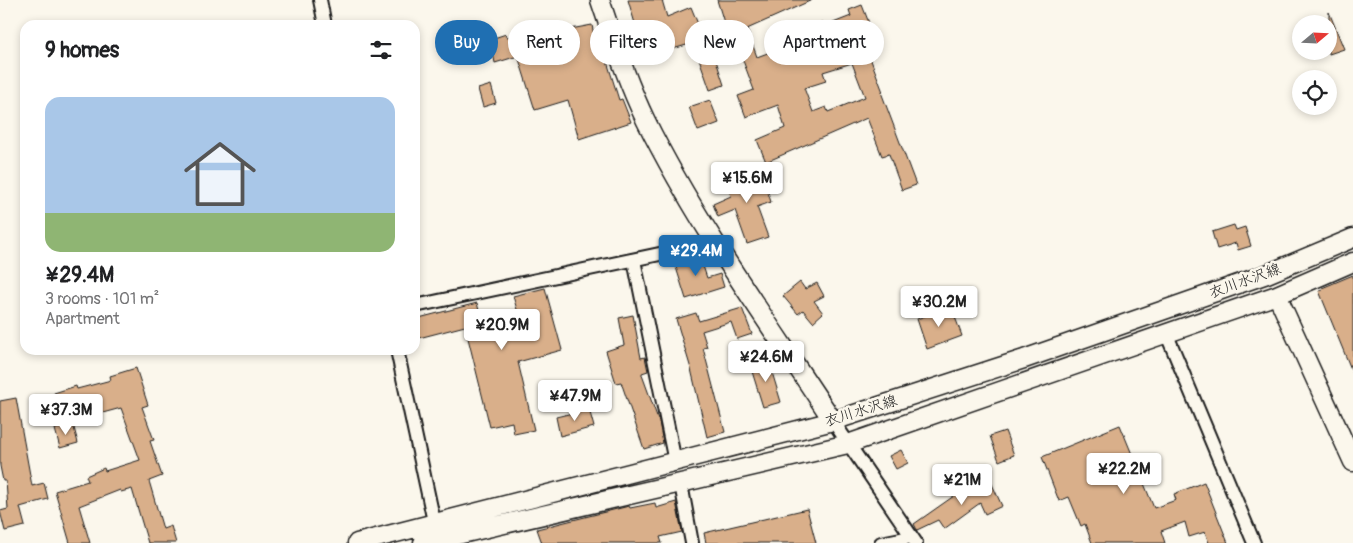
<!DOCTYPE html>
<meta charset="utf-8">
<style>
:root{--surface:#fff;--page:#f6f6f6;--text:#202124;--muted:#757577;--line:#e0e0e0;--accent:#1f6fb2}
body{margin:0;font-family:Pangolin,"Klee One",sans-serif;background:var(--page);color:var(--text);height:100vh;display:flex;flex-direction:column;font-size:19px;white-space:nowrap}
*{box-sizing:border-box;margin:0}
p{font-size:16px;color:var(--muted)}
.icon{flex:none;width:28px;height:28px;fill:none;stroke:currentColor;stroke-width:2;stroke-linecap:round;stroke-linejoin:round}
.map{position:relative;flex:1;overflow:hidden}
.drawer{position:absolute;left:20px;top:20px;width:400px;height:335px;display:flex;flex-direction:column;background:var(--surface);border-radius:15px;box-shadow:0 2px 8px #0003}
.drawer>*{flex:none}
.top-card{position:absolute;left:435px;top:20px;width:475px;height:45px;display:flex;gap:10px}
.needle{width:32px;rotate:71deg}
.buttons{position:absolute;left:1292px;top:15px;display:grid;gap:10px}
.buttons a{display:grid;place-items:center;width:45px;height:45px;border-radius:50%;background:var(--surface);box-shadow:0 2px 8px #0003;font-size:25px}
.price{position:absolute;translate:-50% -42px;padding:0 11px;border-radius:5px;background:#fff;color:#222;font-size:16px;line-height:32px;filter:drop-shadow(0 1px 2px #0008)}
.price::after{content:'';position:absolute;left:50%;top:30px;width:15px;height:11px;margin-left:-8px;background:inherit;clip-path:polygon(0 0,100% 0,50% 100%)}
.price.on{background:var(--accent);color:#fff}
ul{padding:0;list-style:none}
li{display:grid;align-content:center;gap:10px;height:265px;padding:0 25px}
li+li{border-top:1px solid var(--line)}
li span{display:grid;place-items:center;height:155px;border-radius:15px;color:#555}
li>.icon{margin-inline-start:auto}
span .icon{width:90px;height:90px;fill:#fffc;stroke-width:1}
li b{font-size:21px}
h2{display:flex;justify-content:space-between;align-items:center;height:60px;padding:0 25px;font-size:21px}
.pill{padding:0 18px;border-radius:22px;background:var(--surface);box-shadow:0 2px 8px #0003;font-size:18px;line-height:45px}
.pill.on{background:var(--accent);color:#fff}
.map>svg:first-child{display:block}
.building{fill:#d9af8a;stroke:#1c1c1c;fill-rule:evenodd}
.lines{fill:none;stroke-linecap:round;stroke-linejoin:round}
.street-casing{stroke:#1c1c1c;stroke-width:16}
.secondary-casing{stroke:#1c1c1c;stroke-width:21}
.street{stroke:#fbf7ec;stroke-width:12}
.secondary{stroke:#fbf7ec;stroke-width:18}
.labels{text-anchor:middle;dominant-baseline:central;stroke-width:5;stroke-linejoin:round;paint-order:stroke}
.street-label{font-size:15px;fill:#1c1c1c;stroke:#fbf7ec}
</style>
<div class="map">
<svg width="1353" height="543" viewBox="0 0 1353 543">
<rect width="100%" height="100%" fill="#fbf7ec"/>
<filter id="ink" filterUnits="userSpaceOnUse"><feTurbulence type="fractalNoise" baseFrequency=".02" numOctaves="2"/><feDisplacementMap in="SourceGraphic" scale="10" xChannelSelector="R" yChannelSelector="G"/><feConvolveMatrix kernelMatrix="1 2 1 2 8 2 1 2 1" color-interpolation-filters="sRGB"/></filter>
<g filter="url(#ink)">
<!-- building -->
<path class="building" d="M628 0H662L667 17 691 7 700 29 705 27 724 85 710 90 697 53 694 54 690 44 645 57Z
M717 0H812L747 29 757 57 786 46 784 41 810 31 808 26 822 22 823 27 851 16 849 10 862 5 878 46 869 50 871 54 869 55 883 92H881L916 185 902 190 889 154 882 156 867 118 766 162 757 140 785 128 778 105 746 117 738 96 754 90 742 58 744 57 734 26 726 29ZM852 63 865 97 828 112 826 107 813 112 804 88 826 81 823 72Z
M1329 12 1344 49 1329 54Z
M558 23 560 31 592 25 598 57 605 55 619 100 622 99 631 122 579 139 568 100 535 110 518 56 495 63 493 53 469 60 464 42 480 37 482 42 506 34 507 37Z
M491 85 496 103 483 107 478 89Z
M710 100 719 123 698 131 689 107Z
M761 170 771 202 757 207 768 237 747 244 735 210 718 217 713 204 731 196 726 182Z
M1234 225 1236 230 1245 227 1251 246 1238 250 1236 243 1217 249 1212 232Z
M699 254 707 278 720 274 724 287 686 299 674 261Z
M1353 275V374L1319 291 1323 290 1322 288Z
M800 282 805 289 817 283 824 296 814 301 823 313 813 322 803 310 798 314 783 296Z
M545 288 562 350 518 362 534 430 514 434 512 422 490 427 465 326 415 339V319L477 303 482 322 518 313 513 296Z
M951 306 962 336 927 349 917 319Z
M742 308 752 334 737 339 731 322 702 331 707 347 703 348 725 432 707 437 691 369 676 319 696 313 699 321Z
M633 315 641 358 645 357 648 371 642 373V375L659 422 663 443 644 449 621 382 616 383 606 351 624 345 619 318Z
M768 359 781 402 763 407 750 365Z
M136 368 148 405 142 407 154 440 150 441 162 476 149 481 163 529 171 526 176 543H148L132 489 121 492 120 490 79 506 90 543H70L55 491 88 481 86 476 104 468 105 471 140 460 121 408 99 414 98 410 70 419 65 401 57 404 54 393 76 386 77 389 111 380 110 376Z
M16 398 32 486 44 483 48 499 20 507 25 526 5 531 0 511 8 509 6 481H3L0 466V401Z
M589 409 594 427 560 436 556 417Z
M73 424 78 443 60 448 55 429Z
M1120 425 1154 508 1176 500 1174 494 1204 482 1228 543H1209L1205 532 1189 537 1185 522 1161 531 1165 543H1092L1085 524 1081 526 1069 497 1059 501 1042 457Z
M1005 431 1014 455 999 461 990 436Z
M901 450 908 463 896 469 889 456Z
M991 482 1002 506 985 514 980 503 944 529 938 520 917 530 914 524 961 491 963 494Z
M676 502 682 532 660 537 662 543H542L537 529 629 506 630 508 655 503 656 508Z
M807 509 816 543H706L704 533Z"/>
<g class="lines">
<defs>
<path id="street" d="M320 0 325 25
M634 260 675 462
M415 306 716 242
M1167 335 1254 543
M397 350 436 531
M833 421 916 543
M681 484 692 543
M881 543 911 537"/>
<path id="secondary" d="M600 0C614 41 627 82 646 121 698 226 769 323 833 421
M1277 295 1353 462
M357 543 833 421 1024 359 1267 274 1353 238
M423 543 848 444 1277 295 1353 262"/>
</defs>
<!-- street casing -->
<use href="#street" class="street-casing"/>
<!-- secondary casing -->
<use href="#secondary" class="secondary-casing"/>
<!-- street -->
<use href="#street" class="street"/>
<!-- secondary -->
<use href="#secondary" class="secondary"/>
</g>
</g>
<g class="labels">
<!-- street labels -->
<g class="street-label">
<text transform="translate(1245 281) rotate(-20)">衣川水沢線</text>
<text transform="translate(861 411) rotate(-17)">衣川水沢線</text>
</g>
</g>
</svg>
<div class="buttons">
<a><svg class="needle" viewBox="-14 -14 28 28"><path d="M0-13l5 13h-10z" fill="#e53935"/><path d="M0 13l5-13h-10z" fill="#757577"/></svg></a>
<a><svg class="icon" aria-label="locate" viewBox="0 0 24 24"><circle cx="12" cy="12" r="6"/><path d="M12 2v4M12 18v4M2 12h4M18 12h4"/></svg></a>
</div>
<b class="price" style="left:747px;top:204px">¥15.6M</b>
<b class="price on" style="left:696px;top:277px">¥29.4M</b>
<b class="price" style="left:939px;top:328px">¥30.2M</b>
<b class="price" style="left:502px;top:351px">¥20.9M</b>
<b class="price" style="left:766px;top:383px">¥24.6M</b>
<b class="price" style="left:575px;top:422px">¥47.9M</b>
<b class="price" style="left:66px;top:436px">¥37.3M</b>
<b class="price" style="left:1124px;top:495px">¥22.2M</b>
<b class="price" style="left:962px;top:506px">¥21M</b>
<div class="top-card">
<a class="pill on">Buy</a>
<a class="pill">Rent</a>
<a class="pill">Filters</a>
<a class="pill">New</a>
<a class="pill">Apartment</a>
</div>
<section class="drawer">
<h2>9 homes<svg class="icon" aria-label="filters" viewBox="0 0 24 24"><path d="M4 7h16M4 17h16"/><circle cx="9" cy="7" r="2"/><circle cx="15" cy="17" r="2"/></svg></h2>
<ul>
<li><span style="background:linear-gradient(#a9c7e8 75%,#8fb573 0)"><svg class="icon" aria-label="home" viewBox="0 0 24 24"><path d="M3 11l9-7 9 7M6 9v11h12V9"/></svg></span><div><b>¥29.4M</b><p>3 rooms · 101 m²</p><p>Apartment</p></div></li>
</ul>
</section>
</div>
